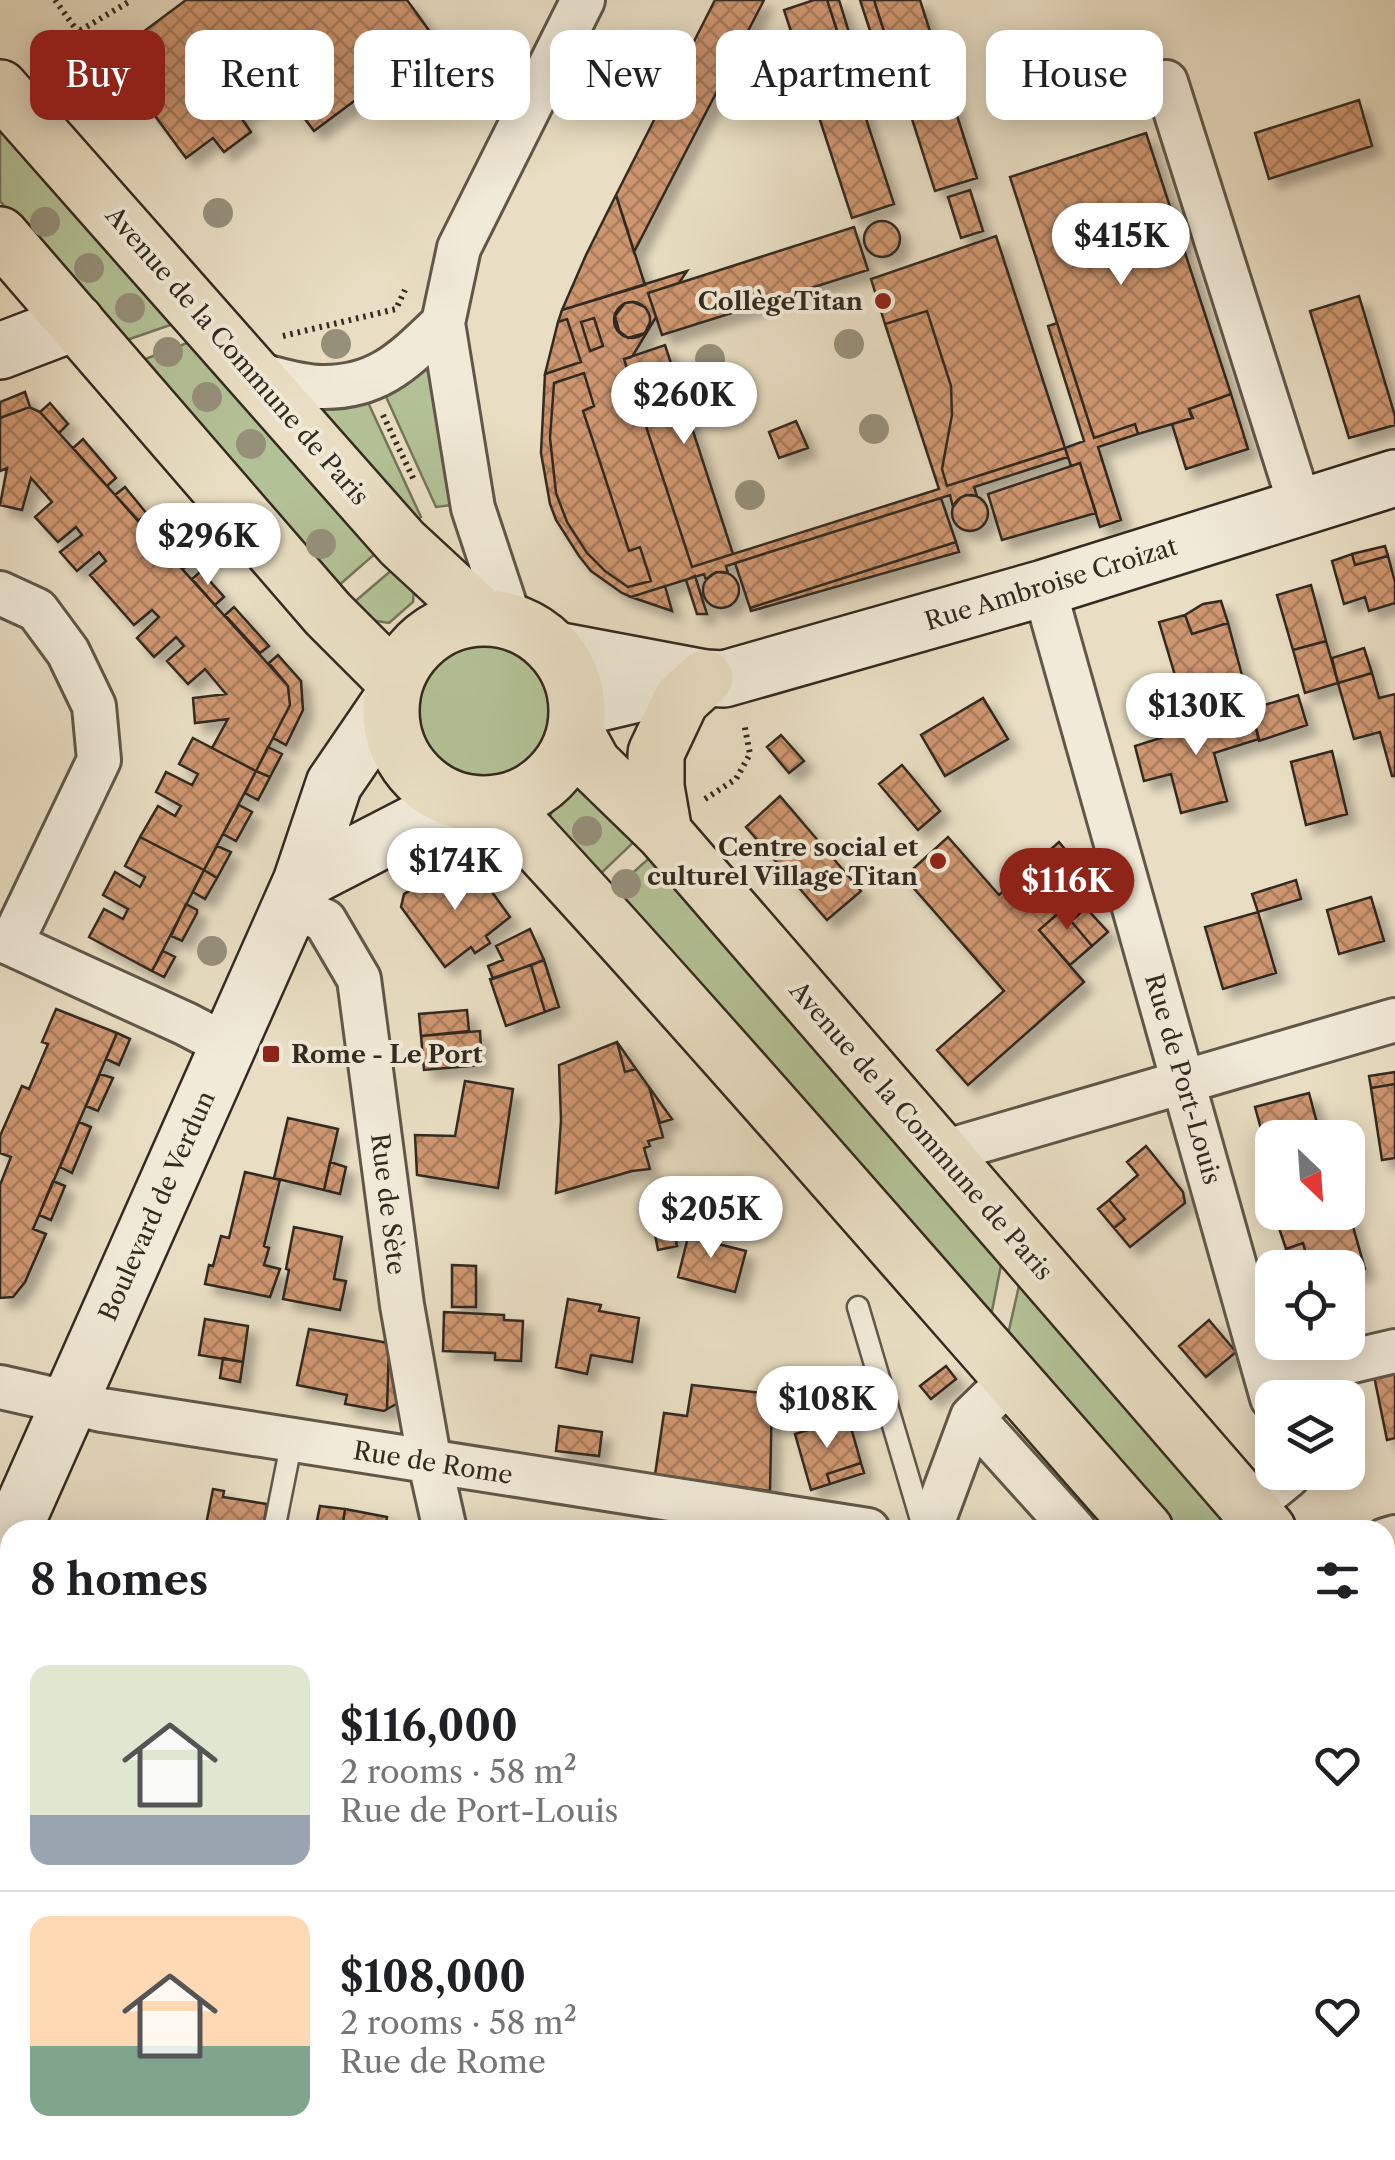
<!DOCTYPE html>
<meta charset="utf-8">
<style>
:root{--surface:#fff;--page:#f2f2f2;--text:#202124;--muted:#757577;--line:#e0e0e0;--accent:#8f2418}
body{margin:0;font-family:"Libre Caslon Text",serif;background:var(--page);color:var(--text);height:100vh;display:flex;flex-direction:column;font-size:38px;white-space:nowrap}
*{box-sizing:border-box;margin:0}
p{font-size:32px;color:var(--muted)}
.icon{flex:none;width:55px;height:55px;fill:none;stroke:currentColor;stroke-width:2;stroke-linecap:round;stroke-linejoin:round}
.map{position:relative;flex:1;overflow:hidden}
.side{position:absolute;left:0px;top:1520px;width:1395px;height:640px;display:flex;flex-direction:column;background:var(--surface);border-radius:30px 30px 0 0;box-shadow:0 5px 25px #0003}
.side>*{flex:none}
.banner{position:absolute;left:30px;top:30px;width:1335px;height:90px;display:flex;gap:20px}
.needle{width:65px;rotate:155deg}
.controls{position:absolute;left:1255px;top:1120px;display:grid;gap:20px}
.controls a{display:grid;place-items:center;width:110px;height:110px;border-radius:20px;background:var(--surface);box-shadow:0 5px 25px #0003;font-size:50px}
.price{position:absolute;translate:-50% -85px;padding:0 22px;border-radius:35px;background:#fff;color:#222;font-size:32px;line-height:65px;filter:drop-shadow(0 2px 5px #0008)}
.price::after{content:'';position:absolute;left:50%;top:60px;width:30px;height:22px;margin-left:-15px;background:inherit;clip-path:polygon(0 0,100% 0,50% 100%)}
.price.current{background:var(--accent);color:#fff}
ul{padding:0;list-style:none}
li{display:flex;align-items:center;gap:30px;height:250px;padding:0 30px}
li+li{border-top:2px solid var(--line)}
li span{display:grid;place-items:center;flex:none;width:280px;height:200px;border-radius:20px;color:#555}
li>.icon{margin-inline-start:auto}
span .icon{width:120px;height:120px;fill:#fffc;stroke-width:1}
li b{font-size:42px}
h2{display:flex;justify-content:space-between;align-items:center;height:120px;padding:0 30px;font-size:42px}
.tag{padding:0 35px;border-radius:20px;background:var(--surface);box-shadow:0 5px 25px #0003;font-size:35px;line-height:90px}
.tag.current{background:var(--accent);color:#fff}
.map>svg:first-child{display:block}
.green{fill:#b3c296;stroke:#73765b;stroke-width:2.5}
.building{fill:url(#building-cross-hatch);stroke:#332a20;stroke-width:2.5;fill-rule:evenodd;filter:url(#shadow)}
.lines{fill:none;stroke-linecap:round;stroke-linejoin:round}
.lane-casing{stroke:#605749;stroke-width:25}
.street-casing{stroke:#605749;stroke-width:48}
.secondary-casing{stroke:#332a20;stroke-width:60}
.primary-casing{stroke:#332a20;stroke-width:60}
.path{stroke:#332a20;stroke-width:6;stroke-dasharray:2.5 5;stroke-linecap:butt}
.lane{stroke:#f1ead8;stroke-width:20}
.street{stroke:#f1ead8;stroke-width:42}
.secondary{stroke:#f1ead8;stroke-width:55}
.primary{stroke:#e9dec3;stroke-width:55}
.tree{fill:#96907a}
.poi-dot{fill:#8f2418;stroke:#f1ead8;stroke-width:4}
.labels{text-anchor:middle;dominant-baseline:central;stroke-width:8;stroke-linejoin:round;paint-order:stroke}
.poi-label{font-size:25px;font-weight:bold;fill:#332a20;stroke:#f1ead8;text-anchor:end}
.street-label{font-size:25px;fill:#332a20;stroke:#f1ead8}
</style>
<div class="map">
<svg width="1395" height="2160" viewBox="0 0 1395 2160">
<defs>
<pattern id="building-cross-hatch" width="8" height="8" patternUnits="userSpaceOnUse" patternTransform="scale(2.5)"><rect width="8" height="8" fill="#ce966f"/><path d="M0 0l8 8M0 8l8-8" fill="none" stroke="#a87b5b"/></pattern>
<filter id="shadow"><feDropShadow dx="9" dy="9" stdDeviation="5" flood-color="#0004"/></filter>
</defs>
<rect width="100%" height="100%" fill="#e9dec3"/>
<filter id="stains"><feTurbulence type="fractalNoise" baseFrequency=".002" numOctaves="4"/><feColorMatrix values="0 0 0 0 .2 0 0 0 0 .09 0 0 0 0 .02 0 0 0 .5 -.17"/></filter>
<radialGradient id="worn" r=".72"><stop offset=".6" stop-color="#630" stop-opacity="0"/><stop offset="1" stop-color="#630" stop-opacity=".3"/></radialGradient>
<!-- green -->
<path class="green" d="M0 114 182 321 124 341 0 201Z
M200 338 384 546 337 587 140 361Z
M415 362 431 366 452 505 436 507 382 388Z
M365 396 421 517 407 529 311 402Z
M400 563 415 579 413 602 389 623 364 619 352 604Z
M408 710a74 74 0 1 1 148 0a74 74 0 1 1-148 0Z
M581 773 638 838 595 879 549 828 553 800Z
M656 852 1004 1250 989 1326 609 894Z
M1023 1268 1252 1530H1170L1006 1343Z"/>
<!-- building -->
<path class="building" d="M186 0H407L436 40 314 131 284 91 272 99 269 96 240 116 251 132 224 152 213 138 186 158 130 82 158 61 139 35Z
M715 0H764L634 252 616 195Z
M814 0H827L894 204 852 218 784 10Z
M827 0H839L859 65 851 74Z
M860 0H874L886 38 876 49Z
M874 0H920L977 178 935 191Z
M139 35 158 61 128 84 108 57Z
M1359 100 1372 146 1269 179 1255 133Z
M1146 133 1231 394 1189 409 1193 418 1138 434 1135 424 1094 438 1010 177Z
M970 190 983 231 961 238 948 197Z
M616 195 645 285 562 310 586 255Z
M864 239a18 18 0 1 1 36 0a18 18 0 1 1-36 0Z
M854 227 868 270 662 335 648 293Z
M996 236 1065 448 947 486 942 469 952 415 951 386 927 311 885 324 871 279Z
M687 271 679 283 648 293 656 317 632 357 624 359 692 567 939 489 885 324 927 311 951 386 952 415 942 469 947 486 1065 448 1068 457 974 487 977 496 966 495 960 498 953 507 950 495 726 566 728 573 716 572 706 580 704 574 631 597 622 593 591 571 579 556 556 520 550 504 541 453 545 374 581 362 567 319 558 322 562 310ZM633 302 645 307 650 316V322L645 333 628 338 619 331 615 316 625 303ZM594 318 603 346 590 351 581 322ZM584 373 594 406 583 411 595 447 629 551 640 547 651 581 628 587 605 571 587 553 567 522 556 493 550 438 554 383Z
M1359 296 1395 416V425L1349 438 1310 311Z
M614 320a18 18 0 1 1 36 0a18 18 0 1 1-36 0Z
M594 318 603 346 590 351 581 322Z
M567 319 581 362 545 374 558 322Z
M1057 323 1094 438 1135 424 1138 434 1098 447 1121 520 1100 527 1080 463 1071 466 1065 448 1084 441 1048 326Z
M665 345 733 554 692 567 624 359Z
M584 373 594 406 583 411 595 447 629 551 640 547 651 581 628 587 605 571 587 553 567 522 556 493 550 438 554 383Z
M25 392 30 407 0 418V402Z
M1231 394 1248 449 1186 469 1172 424 1192 418 1189 409Z
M50 403 68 424 59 433 40 412Z
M29 407 40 412 59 433 288 686 290 705 256 771 212 748 228 719 195 723 193 698 226 694 205 669 188 684 167 661 184 646 176 637 154 657 137 638 159 617 152 610 134 625 90 575 106 561 99 552 77 571 60 552 82 535 76 527 58 542 35 517 52 502 31 478 22 510 0 505 7 468 0 471V418Z
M796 421 808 448 779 458 769 432Z
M83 439 116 478 107 486 73 448Z
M1080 463 1096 513 1002 540 988 494Z
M125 487 147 514 138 521 115 495Z
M952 513a18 18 0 1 1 36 0a18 18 0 1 1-36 0Z
M941 498 956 542 750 608 735 563Z
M157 524 191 562 183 569 148 531Z
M956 542 959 552 751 611 750 608Z
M1385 546 1388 556 1355 565 1352 554Z
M1352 554 1355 565 1388 556 1395 582V603L1369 611 1365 597 1344 604 1332 561Z
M201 571 224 597 215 605 192 579Z
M703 590a18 18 0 1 1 36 0a18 18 0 1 1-36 0Z
M695 576 707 614H697L686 580Z
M1311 585 1326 641 1293 650 1277 595Z
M665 586 672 611 631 597Z
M1221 601 1228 623 1192 634 1185 615 1203 604Z
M234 607 269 646 260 653 225 615Z
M1185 615 1192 634 1228 623 1243 679 1218 685 1228 717 1209 724 1201 690 1181 695 1159 622Z
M1326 641 1338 683 1305 693 1293 650Z
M1364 648 1372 673 1338 683 1332 658Z
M278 655 301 681 303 710 286 745 273 738 290 705 288 686 269 663Z
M1372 673 1379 698 1395 694V776H1392L1380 732 1354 739 1338 683Z
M1298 695 1307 725 1259 741 1251 709Z
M983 698 1008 739 945 776 921 735Z
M1251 709 1259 739 1214 753 1227 801 1181 813 1171 774 1144 781 1135 746Z
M781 735 804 761 789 773 767 747Z
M193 738 256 771 204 870 140 837 158 806 175 816 181 806 156 792 166 772 192 785 198 774 179 764Z
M268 747 282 754 270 777 256 771Z
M1332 751 1347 814 1306 825 1291 762Z
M902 765 940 811 918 830 879 784Z
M256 771 270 777 258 800 245 793Z
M780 796 861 891 827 920 746 827Z
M239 805 252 812 236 841 223 834Z
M140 837 204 870 152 971 89 937 104 909 123 919 128 909 103 895 115 872 140 887 145 877 125 866Z
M948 837 999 895 1059 842 1073 859 1079 854 1092 870 1081 879 1088 887 1039 930 1084 982 968 1085 937 1050 1004 991 904 877Z
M217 846 231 852 217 878 204 870Z
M464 866 477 871 510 917 486 936 490 943 475 953 471 947 445 967 401 907 404 894 420 884 422 888 435 878 437 880Z
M204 870 217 878 205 899 193 892Z
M1296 880 1301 899 1258 912 1252 894Z
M1077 897 1086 908 1071 921 1092 946 1070 965 1039 930Z
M1371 897 1384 941 1339 954 1327 910Z
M186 904 197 910V913L182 941 171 936Z
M1086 908 1108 932 1092 946 1071 921Z
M1258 912 1276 973 1223 989 1205 927Z
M530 929 544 960 493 979 488 966 503 960 496 946Z
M163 951 175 957 164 977 152 971Z
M544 960 559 1007 545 1012 531 965Z
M531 965 545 1012 506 1026 490 979Z
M56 1009 117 1033 33 1229 46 1234 25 1282 13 1297 0 1298V1185L11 1157 0 1153V1136L22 1086 29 1089 48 1044 42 1042Z
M467 1010 469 1031 421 1036 419 1014Z
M480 1031 482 1065 424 1070 421 1036Z
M117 1033 130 1039 119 1065 106 1059Z
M617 1042 625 1072 636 1069 649 1087 663 1137 648 1141 650 1146 644 1148 650 1169 632 1171 556 1193 561 1120 559 1065Z
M617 1042 636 1069 625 1072Z
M1395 1072V1084L1371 1088 1369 1076Z
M100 1074 113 1078 98 1111 86 1106Z
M465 1081 513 1089 498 1188 417 1175 415 1135 455 1136Z
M1395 1084V1158L1382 1160 1371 1088Z
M649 1087 672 1119 660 1123Z
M1309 1093 1321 1138H1272V1169L1255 1107Z
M288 1118 338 1129 324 1190 274 1178Z
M79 1122 91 1127 72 1173 60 1167Z
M1146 1146 1183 1192 1185 1203 1130 1247 1114 1228 1125 1219 1109 1200 1138 1175 1127 1162Z
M330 1162 346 1167 340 1194 324 1190Z
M245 1172 280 1180 264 1246 269 1248 264 1265 280 1269 270 1297 205 1284 209 1265 213 1266 221 1236 229 1238Z
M53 1181 65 1186 51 1220 39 1215Z
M708 1182 709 1186 719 1185 724 1214 673 1222 677 1246 658 1250 647 1192Z
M1109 1200 1125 1219 1114 1228 1098 1209Z
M1348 1209 1365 1269 1348 1275V1268H1310L1303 1243 1286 1249 1279 1228 1332 1212H1348Z
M691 1225 717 1232 714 1243 746 1251 735 1292 678 1277Z
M294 1227 342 1237 334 1279 346 1281 340 1310 283 1299 289 1270 286 1269Z
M1303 1243 1310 1268H1291L1286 1249Z
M452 1265 476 1266V1307H452Z
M568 1299 601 1305 599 1311 639 1318 632 1362 591 1355 587 1374 556 1367Z
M444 1312 504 1315V1320L523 1321 521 1361 495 1360V1353L443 1351Z
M205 1319 248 1326 243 1362 199 1355Z
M1209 1320 1236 1352 1206 1377 1179 1346Z
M309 1329 389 1343 387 1409 384 1411 345 1404 347 1395 297 1385Z
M389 1343 402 1401 387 1409Z
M223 1358 243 1362 240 1382 220 1378Z
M1395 1361V1438L1387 1440 1372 1366Z
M946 1366 956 1379 931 1399 920 1386Z
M692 1385 772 1394 770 1491 655 1475 664 1413 687 1416Z
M848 1417 861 1463 827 1474 830 1484 811 1490 795 1434Z
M559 1426 602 1432 599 1456 556 1451Z
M861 1463 864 1473 830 1484 827 1474Z
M213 1489 224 1491 223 1497 267 1504 263 1530H205Z
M320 1506 345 1509 343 1523 385 1530H315Z
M345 1509 387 1517 385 1530 343 1523Z
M0 1876 10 1878V1895L6 1916 0 1914Z
M332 2150H352L351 2160H331Z
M713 2150H782V2160H710Z
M821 2150H877V2160H821Z
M889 2150H909L908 2160H887Z
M909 2150H972L971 2160H908Z"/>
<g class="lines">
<defs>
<path id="lane" d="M858 1307 924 1530
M274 1530 292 1440
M0 1851 10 1853"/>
<path id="street" d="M1166 82 1301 508
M252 373C274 378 299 387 322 387 379 388 405 359 443 323
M1044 588 1272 1398
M0 593 37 610 68 652 94 706 99 760 11 944 186 1024 228 1046
M510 620 473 508 443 323 459 248 583 0
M291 905 325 921 359 979 402 1305 430 1463 445 1530
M940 1153 1395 1020
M1268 1381 1395 1351
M0 1387 102 1410 868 1530
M972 1417 1074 1530
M1249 1508 1288 1476V1472
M930 1530 972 1417 1011 1379
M1385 1540 1395 1537
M1385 1880 1395 1891
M0 2017 10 2018
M1110 2150 1113 2160
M416 2160 418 2150"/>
<path id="secondary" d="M0 351 76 322
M556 650 705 678 724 679 1044 588 1395 478
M578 708 688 682
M301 882 458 801
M13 1530 301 882 334 784 390 702"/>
<path id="primary" d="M0 88 402 543 482 617
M0 235 328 614 395 681
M391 711a93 93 0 1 1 186 0a93 93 0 1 1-186 0Z
M576 733 593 764 664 833 1268 1530
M499 803C719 1041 930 1287 1145 1530
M664 833 656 787V753L681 700 705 678
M1385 1663 1395 1674
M1385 1810 1395 1822"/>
</defs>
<!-- lane casing -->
<use href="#lane" class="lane-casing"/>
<!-- street casing -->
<use href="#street" class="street-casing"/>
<!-- secondary casing -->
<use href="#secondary" class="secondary-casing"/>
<!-- primary casing -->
<use href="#primary" class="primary-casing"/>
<!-- path -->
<path class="path" d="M55 0 78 32
M35 57 132 0
M283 336 396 309 405 290
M383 415 414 480
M705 799 736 779 750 754 744 723"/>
<!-- lane -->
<use href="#lane" class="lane"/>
<!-- street -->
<use href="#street" class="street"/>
<!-- secondary -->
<use href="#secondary" class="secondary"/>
<!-- primary -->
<use href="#primary" class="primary"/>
</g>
<!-- trees -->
<g class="tree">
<circle cx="377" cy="101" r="15"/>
<circle cx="218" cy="213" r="15"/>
<circle cx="45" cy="222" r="15"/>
<circle cx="89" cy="268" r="15"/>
<circle cx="130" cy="308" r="15"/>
<circle cx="336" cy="344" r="15"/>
<circle cx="849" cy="344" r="15"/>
<circle cx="168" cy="352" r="15"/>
<circle cx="710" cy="359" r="15"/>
<circle cx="207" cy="397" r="15"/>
<circle cx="874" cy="429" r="15"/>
<circle cx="251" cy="444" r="15"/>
<circle cx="750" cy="495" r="15"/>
<circle cx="321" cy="544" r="15"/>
<circle cx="587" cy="831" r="15"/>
<circle cx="626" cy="884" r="15"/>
<circle cx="212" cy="951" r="15"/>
</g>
<!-- markers -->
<g class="poi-dot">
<circle cx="883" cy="301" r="10"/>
<circle cx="938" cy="861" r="10"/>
<rect x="261" y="1044" width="20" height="20" rx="5"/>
</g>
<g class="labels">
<!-- poi labels -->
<g class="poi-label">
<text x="863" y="301">CollègeTitan</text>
<text x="918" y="847">Centre social et<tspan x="918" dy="29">culturel Village Titan</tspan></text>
<text x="291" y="1054" text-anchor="start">Rome - Le Port</text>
</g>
<!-- street labels -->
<g class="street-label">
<text transform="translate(237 356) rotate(49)">Avenue de la Commune de Paris</text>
<text transform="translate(1051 584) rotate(-17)">Rue Ambroise Croizat</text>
<text transform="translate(1183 1079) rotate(74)">Rue de Port-Louis</text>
<text transform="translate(921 1131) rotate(49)">Avenue de la Commune de Paris</text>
<text transform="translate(388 1204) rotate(83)">Rue de Sète</text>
<text transform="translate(157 1206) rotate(-66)">Boulevard de Verdun</text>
<text transform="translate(433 1463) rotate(9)">Rue de Rome</text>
</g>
</g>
<rect width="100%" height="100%" filter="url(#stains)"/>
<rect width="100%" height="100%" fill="url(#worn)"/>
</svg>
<div class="controls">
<a><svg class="needle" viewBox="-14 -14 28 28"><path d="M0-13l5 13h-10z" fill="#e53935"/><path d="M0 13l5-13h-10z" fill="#757577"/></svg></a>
<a><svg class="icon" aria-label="locate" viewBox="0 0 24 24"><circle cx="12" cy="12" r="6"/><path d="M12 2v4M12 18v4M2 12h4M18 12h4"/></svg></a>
<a><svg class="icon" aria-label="layers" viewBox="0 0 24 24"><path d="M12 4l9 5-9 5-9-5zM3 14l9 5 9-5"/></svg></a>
</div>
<b class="price" style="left:1121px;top:288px">$415K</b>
<b class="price" style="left:684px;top:447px">$260K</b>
<b class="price" style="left:208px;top:588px">$296K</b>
<b class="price" style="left:1196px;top:758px">$130K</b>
<b class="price" style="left:455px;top:913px">$174K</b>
<b class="price current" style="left:1067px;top:933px">$116K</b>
<b class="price" style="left:711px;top:1261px">$205K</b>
<b class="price" style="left:827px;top:1451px">$108K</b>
<div class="banner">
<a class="tag current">Buy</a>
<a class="tag">Rent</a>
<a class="tag">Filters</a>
<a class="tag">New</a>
<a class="tag">Apartment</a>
<a class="tag">House</a>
</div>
<section class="side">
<h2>8 homes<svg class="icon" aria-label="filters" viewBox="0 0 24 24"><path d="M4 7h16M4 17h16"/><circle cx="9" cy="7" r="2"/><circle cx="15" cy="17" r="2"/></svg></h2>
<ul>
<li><span style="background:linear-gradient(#dfe7d0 75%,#9aa5b1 0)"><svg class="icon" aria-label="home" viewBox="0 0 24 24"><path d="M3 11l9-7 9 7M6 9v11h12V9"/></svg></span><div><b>$116,000</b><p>2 rooms · 58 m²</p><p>Rue de Port-Louis</p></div><svg class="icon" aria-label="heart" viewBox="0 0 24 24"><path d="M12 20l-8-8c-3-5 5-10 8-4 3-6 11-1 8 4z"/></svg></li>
<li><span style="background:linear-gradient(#ffd9b3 65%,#7fa58c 0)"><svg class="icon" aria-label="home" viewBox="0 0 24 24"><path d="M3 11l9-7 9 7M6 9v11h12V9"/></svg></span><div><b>$108,000</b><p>2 rooms · 58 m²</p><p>Rue de Rome</p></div><svg class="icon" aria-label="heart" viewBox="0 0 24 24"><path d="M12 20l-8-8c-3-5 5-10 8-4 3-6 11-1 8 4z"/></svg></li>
</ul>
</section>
</div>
